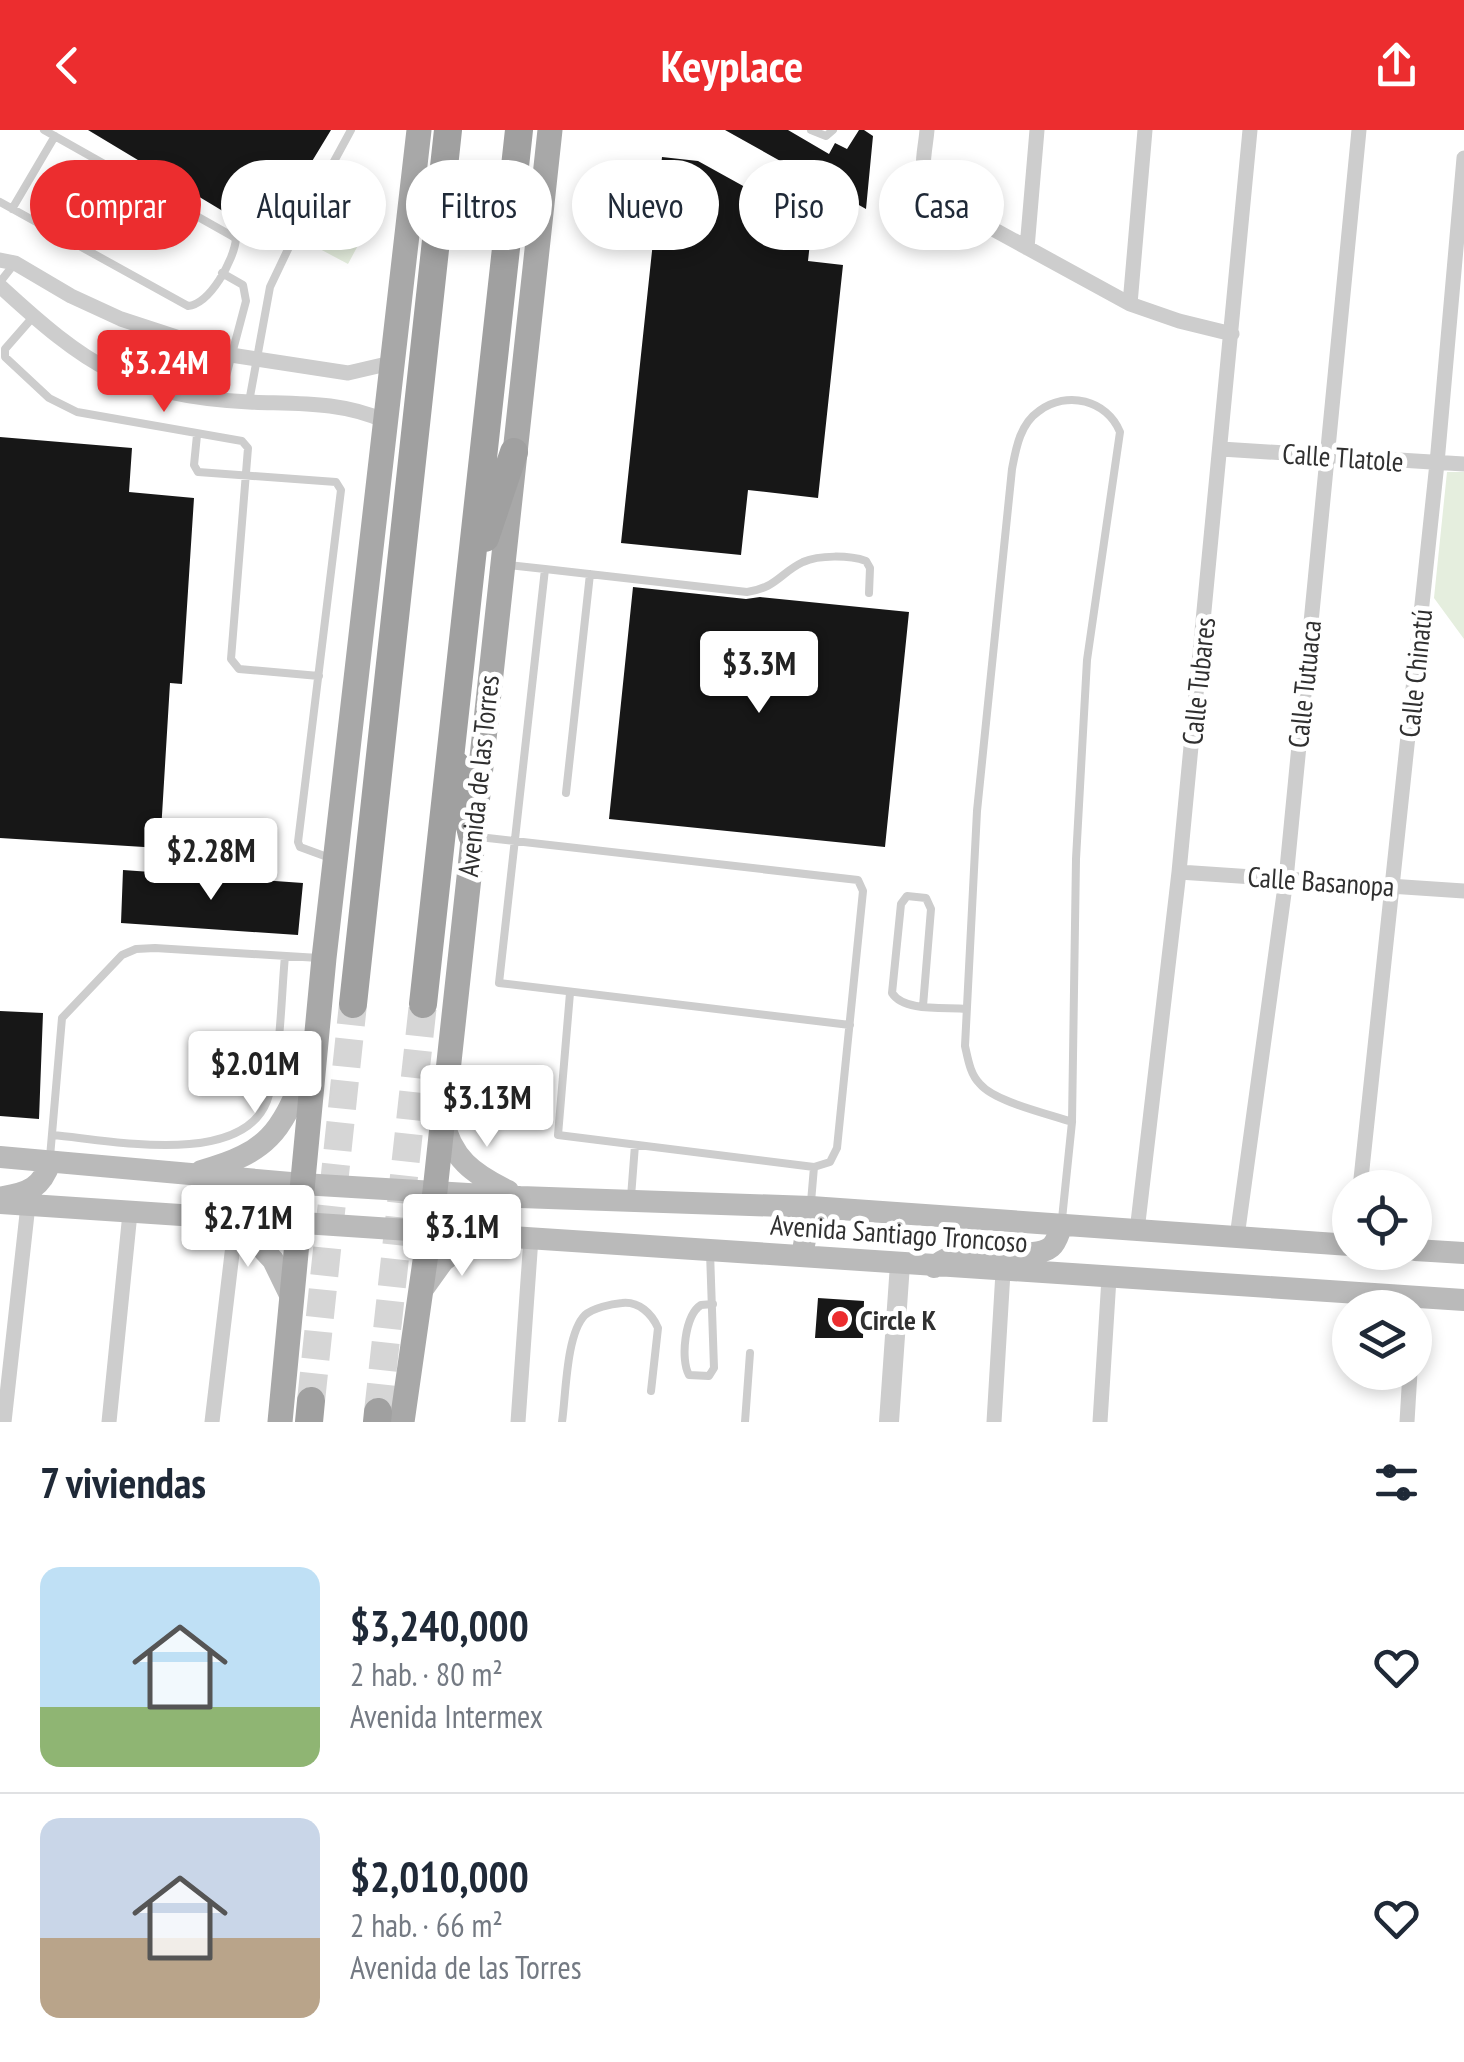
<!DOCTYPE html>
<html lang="es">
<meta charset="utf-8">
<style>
:root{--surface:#fff;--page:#f6f6f7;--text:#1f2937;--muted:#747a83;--line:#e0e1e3;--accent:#ec2d2f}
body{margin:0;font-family:"PT Sans Narrow",sans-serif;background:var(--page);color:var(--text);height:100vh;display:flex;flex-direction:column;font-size:38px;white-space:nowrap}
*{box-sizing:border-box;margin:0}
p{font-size:32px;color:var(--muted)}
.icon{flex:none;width:55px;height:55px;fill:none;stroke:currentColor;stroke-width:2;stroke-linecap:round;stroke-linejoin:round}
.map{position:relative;height:1292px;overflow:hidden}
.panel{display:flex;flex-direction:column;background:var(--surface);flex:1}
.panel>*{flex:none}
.hud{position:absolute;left:30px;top:30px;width:1405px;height:90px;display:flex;gap:20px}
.buttons{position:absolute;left:1332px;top:1040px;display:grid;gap:20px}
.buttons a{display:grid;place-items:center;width:100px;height:100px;border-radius:50%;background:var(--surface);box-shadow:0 5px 15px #0003;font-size:50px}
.price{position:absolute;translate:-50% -85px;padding:0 22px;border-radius:10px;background:#fff;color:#222;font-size:32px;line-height:65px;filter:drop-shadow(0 2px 5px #0008)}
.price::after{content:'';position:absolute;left:50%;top:60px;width:30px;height:22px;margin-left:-15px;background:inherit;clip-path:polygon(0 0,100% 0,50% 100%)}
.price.active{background:var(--accent);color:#fff}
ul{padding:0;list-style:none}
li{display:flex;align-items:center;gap:30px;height:250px;padding:0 40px}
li+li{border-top:2px solid var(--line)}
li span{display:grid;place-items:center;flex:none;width:280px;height:200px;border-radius:20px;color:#555}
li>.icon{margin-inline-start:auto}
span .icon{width:120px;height:120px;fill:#fffc;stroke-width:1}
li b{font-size:42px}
h2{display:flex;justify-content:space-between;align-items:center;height:120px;padding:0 40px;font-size:42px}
.tag{padding:0 35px;border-radius:45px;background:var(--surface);box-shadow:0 5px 15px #0003;font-size:35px;line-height:90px}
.tag.active{background:var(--accent);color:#fff}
header{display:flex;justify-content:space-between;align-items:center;height:130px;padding:0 40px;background:var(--accent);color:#fff;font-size:45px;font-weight:800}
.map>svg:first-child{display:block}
.green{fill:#e5eede}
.building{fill:#171717}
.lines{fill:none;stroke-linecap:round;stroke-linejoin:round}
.trunk-tunnel{stroke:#d6d6d6;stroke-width:28;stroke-dasharray:28 14;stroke-linecap:butt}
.service{stroke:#cdcdcd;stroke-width:8}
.minor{stroke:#cdcdcd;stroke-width:15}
.tertiary{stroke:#cdcdcd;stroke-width:20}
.secondary{stroke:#bababa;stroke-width:22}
.primary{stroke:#a8a8a8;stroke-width:25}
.trunk{stroke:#a0a0a0;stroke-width:28}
.poi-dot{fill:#ec2d2f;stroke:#fff;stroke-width:4}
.labels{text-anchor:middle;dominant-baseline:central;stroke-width:10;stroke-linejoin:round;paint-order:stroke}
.street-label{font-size:28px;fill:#303030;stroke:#fff}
.poi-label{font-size:28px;font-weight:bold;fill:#303030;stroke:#fff;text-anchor:start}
</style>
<header><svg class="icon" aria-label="back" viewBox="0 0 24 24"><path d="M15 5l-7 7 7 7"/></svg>Keyplace<svg class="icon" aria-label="share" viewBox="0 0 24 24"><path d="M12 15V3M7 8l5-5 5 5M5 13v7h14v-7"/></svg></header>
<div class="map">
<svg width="1464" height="1292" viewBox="0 0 1464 1292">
<rect width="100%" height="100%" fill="#fff"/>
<!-- green -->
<path class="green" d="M348 62 378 78 348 134 318 118Z
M1447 342H1464V509L1434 468Z"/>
<!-- building -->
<path class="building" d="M88 0H331L266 107Z
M725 0H788L829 24 835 13 847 19 859 0H864L873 6 866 79Z
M662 27 698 31 812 94 808 131 843 135 818 368 748 360 741 425 621 413Z
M0 307 132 318 129 362 194 368 182 554 170 553 160 718 0 708Z
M633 457 746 469 760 467 909 482 885 717 609 689Z
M123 740 303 753 298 805 121 793Z
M0 881 43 883 39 989 0 986Z
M818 1168 864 1171 863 1208H815Z"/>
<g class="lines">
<!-- trunk-tunnel -->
<path class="trunk-tunnel" d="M311 1271 353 874
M378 1282 423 874"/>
<!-- service -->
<path class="service" d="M811 0 826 6 833 0
M0 72 188 176C210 174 234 130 236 109L232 106 44 0
M12 79 55 6
M0 152 15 133
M33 187 5 219V227L49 268 77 282 242 311 248 318 231 529 239 539 319 546
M220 269 246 171 243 155 222 143
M249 272 270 157 300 94 351 0
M197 305 194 335 198 342 336 352 341 360 298 712 300 717 330 728
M508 435 545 439 499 853 850 895
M545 439 747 462C776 458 780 443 803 432 819 425 849 425 866 431L870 438 869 463
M566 663 590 444
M479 707 858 750 863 761 837 1018 830 1032 814 1037 811 1072
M570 863 558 1005 814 1037
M923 876 931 779 926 768 907 766 901 774 892 863C904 882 945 877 966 879
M53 1005C109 1010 241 1038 267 971 281 933 281 867 285 826
M50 1027 62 888 122 825 136 819 155 818 319 828
M631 1067 635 1015
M1062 1089 1072 992 1076 729 1087 530 1120 302C1107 270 1067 260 1039 281 1020 294 1016 318 1012 339L977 681 965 916C968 929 970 944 980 954 995 972 1049 984 1072 992
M710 1122 714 1238 709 1246 689 1245C680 1229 685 1185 701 1175L713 1174
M562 1292C566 1265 566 1204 585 1185 593 1178 611 1174 622 1173 639 1171 652 1184 658 1198L651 1261
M745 1292 750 1223"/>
<!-- minor -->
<path class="minor" d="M927 0C925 25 915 52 938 69L1130 174 1179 191 1232 204
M1027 118 1037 0
M0 130 15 133 71 166 121 189 231 225 348 243 391 233
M0 156C86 235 129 266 249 272 296 274 341 271 385 291
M1130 174 1145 0
M1221 319 1464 334
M1179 742 1464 761
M1360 1058 1437 333 1464 28
M1137 1101 1179 742 1250 0
M1237 1107 1286 749 1359 0
M4 1292 28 1075
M109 1292 130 1083
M212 1292 236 1090
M518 1292 531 1108
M994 1292 1003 1142
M1100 1292 1109 1148
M1407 1292 1410 1242"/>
<!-- tertiary -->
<path class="tertiary" d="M889 1292 900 1134"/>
<!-- secondary -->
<path class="secondary" d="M443 989C451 1028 473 1044 508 1061
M0 1027 302 1054 520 1067 811 1077 1350 1115
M201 1041C278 1020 281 996 312 928
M3 1067C29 1063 42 1057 50 1032
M0 1073 1464 1170
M236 1090 273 1130 292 1169
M1415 1120 1464 1123
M802 1126 811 1077
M934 1137C973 1104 1029 1135 1051 1117 1057 1112 1059 1102 1062 1095
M420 1163 443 1131 477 1105"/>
<!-- primary -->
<path class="primary" d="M280 1292 324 828 419 0
M402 1292 435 1061 550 0"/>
<!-- trunk -->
<path class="trunk" d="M485 408 514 322
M455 634 472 705
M353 874 448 0
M423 874 519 0
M309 1292 311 1271
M377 1292 378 1282"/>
</g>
<!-- markers -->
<circle class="poi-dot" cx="840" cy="1189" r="10"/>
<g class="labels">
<!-- street labels -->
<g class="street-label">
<text transform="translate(1343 327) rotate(4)">Calle Tlatole</text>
<text transform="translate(1415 543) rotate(-84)">Calle Chinatú</text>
<text transform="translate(1198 551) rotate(-84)">Calle Tubares</text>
<text transform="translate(1304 554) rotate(-84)">Calle Tutuaca</text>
<text transform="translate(478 646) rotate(-84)">Avenida de las Torres</text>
<text transform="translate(1321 751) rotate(4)">Calle Basanopa</text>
<text transform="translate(899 1103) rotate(4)">Avenida Santiago Troncoso</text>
</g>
<!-- poi labels -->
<g class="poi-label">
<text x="860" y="1189">Circle K</text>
</g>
</g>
</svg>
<div class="buttons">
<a><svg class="icon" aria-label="locate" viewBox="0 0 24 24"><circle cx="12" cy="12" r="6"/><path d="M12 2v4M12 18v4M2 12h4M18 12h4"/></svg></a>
<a><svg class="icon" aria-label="layers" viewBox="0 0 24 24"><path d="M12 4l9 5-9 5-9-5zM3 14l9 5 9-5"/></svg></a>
</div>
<b class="price active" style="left:164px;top:285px">$3.24M</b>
<b class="price" style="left:759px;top:586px">$3.3M</b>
<b class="price" style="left:211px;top:773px">$2.28M</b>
<b class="price" style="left:255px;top:986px">$2.01M</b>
<b class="price" style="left:487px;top:1020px">$3.13M</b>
<b class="price" style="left:248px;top:1140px">$2.71M</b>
<b class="price" style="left:462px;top:1149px">$3.1M</b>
<div class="hud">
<a class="tag active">Comprar</a>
<a class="tag">Alquilar</a>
<a class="tag">Filtros</a>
<a class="tag">Nuevo</a>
<a class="tag">Piso</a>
<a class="tag">Casa</a>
</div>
</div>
<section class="panel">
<h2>7 viviendas<svg class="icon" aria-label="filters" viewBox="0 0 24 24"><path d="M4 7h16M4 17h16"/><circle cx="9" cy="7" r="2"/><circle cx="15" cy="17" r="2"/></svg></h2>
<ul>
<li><span style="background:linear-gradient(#bfe0f5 70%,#8fb573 0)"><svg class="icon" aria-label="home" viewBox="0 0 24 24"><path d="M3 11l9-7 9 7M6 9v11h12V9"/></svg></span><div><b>$3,240,000</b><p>2 hab. · 80 m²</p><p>Avenida Intermex</p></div><svg class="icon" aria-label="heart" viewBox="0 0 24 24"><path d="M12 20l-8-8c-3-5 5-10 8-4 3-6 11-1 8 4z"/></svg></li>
<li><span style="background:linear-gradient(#c9d6e8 60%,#b9a48a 0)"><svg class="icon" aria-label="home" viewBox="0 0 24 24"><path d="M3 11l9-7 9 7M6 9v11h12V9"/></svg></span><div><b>$2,010,000</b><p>2 hab. · 66 m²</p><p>Avenida de las Torres</p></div><svg class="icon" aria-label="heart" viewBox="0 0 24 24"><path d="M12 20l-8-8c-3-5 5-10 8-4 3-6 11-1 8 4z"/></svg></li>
</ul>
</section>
